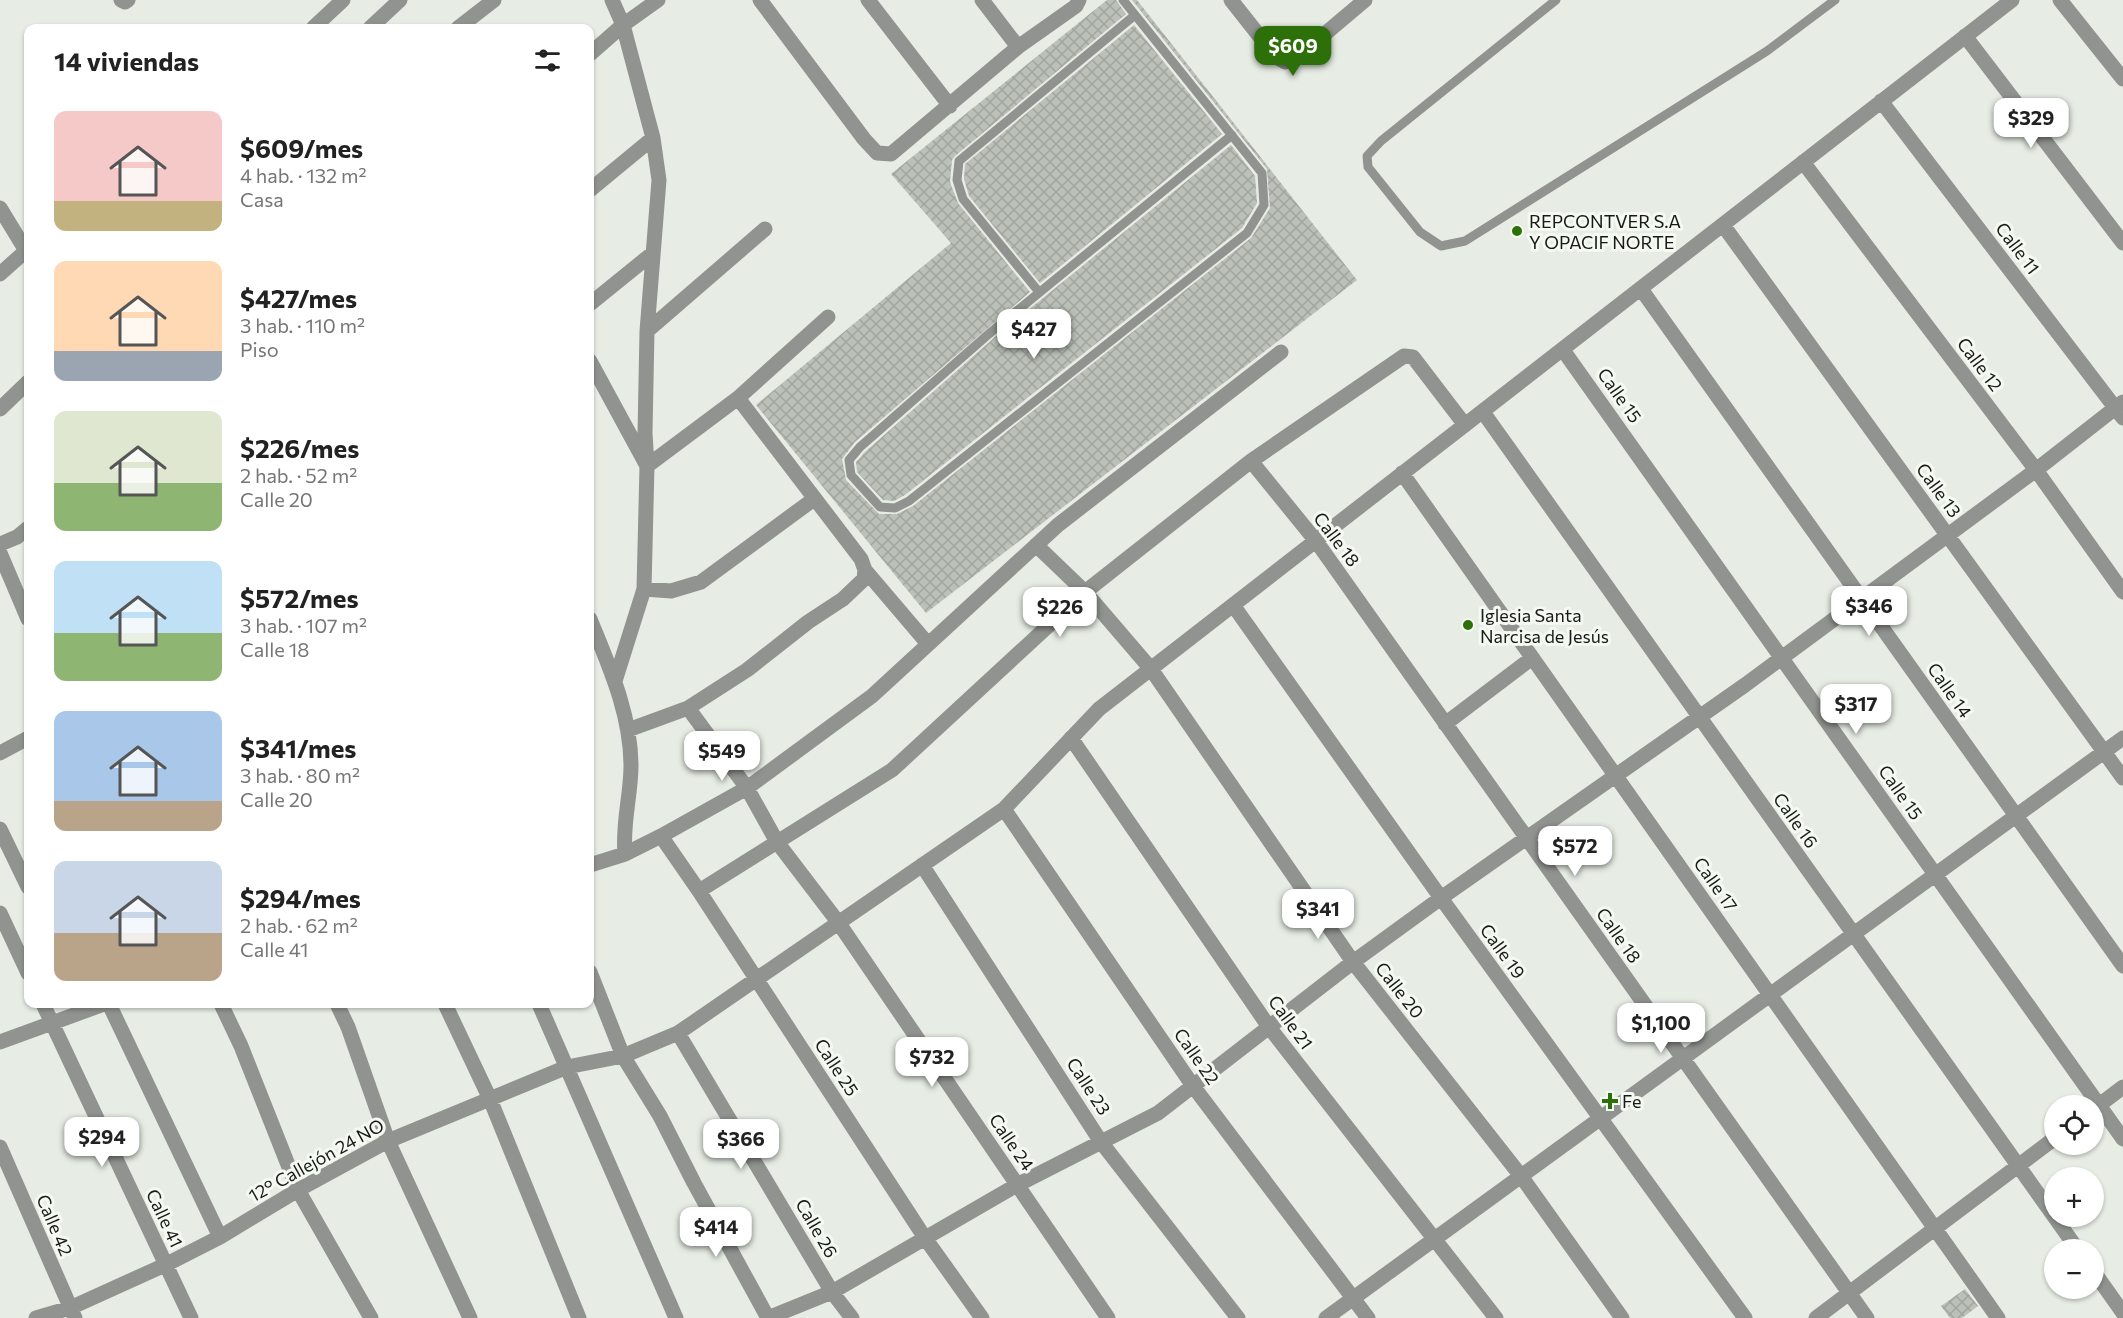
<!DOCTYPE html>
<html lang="es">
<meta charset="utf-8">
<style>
:root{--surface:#fff;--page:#f2f2f2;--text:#222;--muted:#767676;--accent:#2d6f08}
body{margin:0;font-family:Commissioner,sans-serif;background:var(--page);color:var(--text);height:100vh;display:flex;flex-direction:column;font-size:22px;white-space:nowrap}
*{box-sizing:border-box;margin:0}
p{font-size:20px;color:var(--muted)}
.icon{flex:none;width:33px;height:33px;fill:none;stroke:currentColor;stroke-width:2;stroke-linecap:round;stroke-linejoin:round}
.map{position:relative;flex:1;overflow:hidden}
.sheet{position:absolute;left:24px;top:24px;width:570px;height:984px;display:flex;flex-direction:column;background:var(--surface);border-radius:12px;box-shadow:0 2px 4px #0004}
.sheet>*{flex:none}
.fabs{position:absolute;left:2044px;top:1095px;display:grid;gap:12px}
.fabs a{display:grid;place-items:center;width:60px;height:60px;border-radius:50%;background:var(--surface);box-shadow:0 2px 4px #0004;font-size:30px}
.price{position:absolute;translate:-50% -51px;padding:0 14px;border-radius:12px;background:#fff;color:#222;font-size:20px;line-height:39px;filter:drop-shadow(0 2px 3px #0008)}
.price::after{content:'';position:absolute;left:50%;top:36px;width:18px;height:14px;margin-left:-9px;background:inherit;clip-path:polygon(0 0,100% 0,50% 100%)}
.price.active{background:var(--accent);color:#fff}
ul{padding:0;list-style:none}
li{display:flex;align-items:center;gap:18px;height:150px;padding:0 30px}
li span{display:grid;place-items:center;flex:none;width:168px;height:120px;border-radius:12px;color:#555}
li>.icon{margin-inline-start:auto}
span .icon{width:72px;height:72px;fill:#fffc;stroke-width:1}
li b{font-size:26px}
h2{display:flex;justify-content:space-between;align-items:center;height:72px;padding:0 30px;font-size:26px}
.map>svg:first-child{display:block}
.building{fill:url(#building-cross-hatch)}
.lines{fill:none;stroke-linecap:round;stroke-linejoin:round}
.service{stroke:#919390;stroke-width:9}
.minor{stroke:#919390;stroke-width:15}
.tertiary{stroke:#919390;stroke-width:15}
.poi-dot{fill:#2d6f08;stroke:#f4faf2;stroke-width:2}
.labels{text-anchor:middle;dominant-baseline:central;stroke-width:6;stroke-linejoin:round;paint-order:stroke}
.poi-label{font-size:18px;fill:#181a18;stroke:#f4faf2;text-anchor:start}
.street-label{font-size:18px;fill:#181a18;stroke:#f4faf2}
</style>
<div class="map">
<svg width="2123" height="1318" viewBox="0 0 2123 1318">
<defs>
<pattern id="building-cross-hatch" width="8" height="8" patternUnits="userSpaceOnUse" patternTransform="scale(1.5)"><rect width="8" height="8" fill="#bbc1b9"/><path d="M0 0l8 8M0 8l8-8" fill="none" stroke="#a0a59e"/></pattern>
</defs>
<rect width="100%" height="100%" fill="#e7ede5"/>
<!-- building -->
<path class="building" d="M1107 0H1116L1126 14 955 156 952 160 950 182 958 203 1030 292 855 442 842 459 846 480 879 514H897L913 506 1251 238 1270 208 1267 169 1132 0H1137L1357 280 926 613 756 405 951 243 891 174Z
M1134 25 1222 134 1040 283 969 196 964 179 965 164Z
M1231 145 1255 176 1257 203 1242 228 905 495 894 501 883 500 857 472 856 462 865 452 995 337Z
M1965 1289 1978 1306 1962 1318H1950L1941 1306Z"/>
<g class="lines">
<!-- service -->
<path class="service" d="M1123 0 1262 173 1264 205 1247 233 909 501 895 508 880 507 851 475 849 460 860 447 991 332 1232 135
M1556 0 1381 141 1367 156 1368 167 1420 232 1441 246 1465 241 1767 51 1835 0
M1039 292 963 199 957 180 959 161 1135 15"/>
<!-- minor -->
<path class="minor" d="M121 0 125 2 128 0
M760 0 864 139 877 153 891 154 1018 47 1076 6 1079 0
M868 0 950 106
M982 0 1018 47
M1231 0 1276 57 1285 62 1294 60 1365 0
M2060 0 2123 79
M313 28 343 0
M458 28 494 0
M1965 36 2123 243
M590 54 623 25 612 0
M1881 101 2123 418
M1803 162 2036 470 2123 592
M590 190 653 138
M0 208 28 254
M1723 225 2123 778
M0 274 28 249
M1641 289 2123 966
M590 304 653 253
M647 331 765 229
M1563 350 2123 1139
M590 361 647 466 738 398 828 317
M1483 412 2078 1250
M1251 461 1316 541 1867 1318
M1402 473 1998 1318
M0 544 17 537 28 528
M1036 545 1085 592 1151 669 1353 962 1521 1176 1622 1318
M0 553 28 619
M865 570 928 644
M644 589 671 591 701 582 814 499
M1233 605 1441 898 1745 1318
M590 619C609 666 631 714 631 766 631 795 622 824 625 854
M615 681 644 589 647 466 645 433 647 331 659 180 653 138 623 25 658 0
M688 708 747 788 777 842 838 922 1108 1318
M1445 724 1532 658
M628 730 688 708 747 670 808 622 843 599 864 579 865 570 861 559 738 398
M1071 738 1269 1027 1496 1318
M0 753 28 738
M1004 809 1193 1086 1368 1318
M0 829 28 887
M661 836 699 891 925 1238 982 1318
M590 865 625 854 661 836 747 788 872 696 1058 525 1281 352
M922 865 1101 1142 1238 1318
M699 891 892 770 1085 592 1251 461 1404 356 1413 357 1465 425
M0 913 28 973
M590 972 623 1056 660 1116 694 1183 768 1318
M43 1004 191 1318
M109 1004 220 1237
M221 1004 241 1046 298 1190 371 1318
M337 1004 348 1027 388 1141 470 1318
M445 1004 490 1099 579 1318
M539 1004 676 1318
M678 1033 832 1292 852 1318
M0 1042 104 1004
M2094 1109 2123 1087
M0 1147 75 1318
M2094 1272 2123 1313
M36 1318 70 1308 165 1265 220 1237 298 1190 388 1141 567 1067 623 1056 678 1033 1004 809 1099 709 2012 0
M768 1318 832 1292 1017 1185 1158 1113 1353 962 1441 898 1745 685 2036 470 2123 402
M1326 1318 2123 738
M1816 1318 2055 1138"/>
<!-- tertiary -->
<path class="tertiary" d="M370 28 400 0
M0 409 28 382"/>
</g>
<!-- markers -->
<g class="poi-dot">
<circle cx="1517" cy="231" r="6"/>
<circle cx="1468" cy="625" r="6"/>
<path d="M1607 1092h6v6h6v6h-6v6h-6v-6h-6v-6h6z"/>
</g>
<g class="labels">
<!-- poi labels -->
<g class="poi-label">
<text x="1529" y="221">REPCONTVER S.A<tspan x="1529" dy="21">Y OPACIF NORTE</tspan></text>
<text x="1480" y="615">Iglesia Santa<tspan x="1480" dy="21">Narcisa de Jesús</tspan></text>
<text x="1622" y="1101">Fe</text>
</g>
<!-- street labels -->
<g class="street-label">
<text transform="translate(2018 248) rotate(53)">Calle 11</text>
<text transform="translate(1980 364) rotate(53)">Calle 12</text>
<text transform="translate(1620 395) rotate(55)">Calle 15</text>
<text transform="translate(1939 490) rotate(54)">Calle 13</text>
<text transform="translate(1337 539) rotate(53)">Calle 18</text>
<text transform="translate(1950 690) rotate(55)">Calle 14</text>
<text transform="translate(1901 792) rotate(55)">Calle 15</text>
<text transform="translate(1796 820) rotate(55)">Calle 16</text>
<text transform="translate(1716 884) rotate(55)">Calle 17</text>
<text transform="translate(1619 935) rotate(55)">Calle 18</text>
<text transform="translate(1503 951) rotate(54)">Calle 19</text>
<text transform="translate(1400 990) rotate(52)">Calle 20</text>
<text transform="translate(1291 1022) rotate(54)">Calle 21</text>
<text transform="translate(1197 1056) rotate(55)">Calle 22</text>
<text transform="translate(837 1067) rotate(57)">Calle 25</text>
<text transform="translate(1089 1086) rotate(57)">Calle 23</text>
<text transform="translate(1012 1142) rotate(56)">Calle 24</text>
<text transform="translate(316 1160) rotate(-29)">12° Callejón 24 NO</text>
<text transform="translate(165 1218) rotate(65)">Calle 41</text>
<text transform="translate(55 1225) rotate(67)">Calle 42</text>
<text transform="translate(817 1228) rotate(60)">Calle 26</text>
</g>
</g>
</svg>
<div class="fabs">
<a><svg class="icon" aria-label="locate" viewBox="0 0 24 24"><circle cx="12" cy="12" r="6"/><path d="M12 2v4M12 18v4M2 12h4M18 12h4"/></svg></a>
<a>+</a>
<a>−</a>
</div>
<b class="price active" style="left:1293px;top:77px">$609</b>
<b class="price" style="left:2031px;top:149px">$329</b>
<b class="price" style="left:1034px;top:360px">$427</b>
<b class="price" style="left:1869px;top:637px">$346</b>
<b class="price" style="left:1060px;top:638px">$226</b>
<b class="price" style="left:1856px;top:735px">$317</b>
<b class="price" style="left:722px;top:782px">$549</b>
<b class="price" style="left:1575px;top:877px">$572</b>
<b class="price" style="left:1318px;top:940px">$341</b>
<b class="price" style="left:1661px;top:1054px">$1,100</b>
<b class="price" style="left:932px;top:1088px">$732</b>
<b class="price" style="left:102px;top:1168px">$294</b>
<b class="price" style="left:741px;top:1170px">$366</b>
<b class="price" style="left:716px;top:1258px">$414</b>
<section class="sheet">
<h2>14 viviendas<svg class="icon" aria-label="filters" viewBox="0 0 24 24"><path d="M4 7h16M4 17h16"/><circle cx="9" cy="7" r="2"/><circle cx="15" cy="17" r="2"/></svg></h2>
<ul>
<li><span style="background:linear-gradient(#f6c9c9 75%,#c2b280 0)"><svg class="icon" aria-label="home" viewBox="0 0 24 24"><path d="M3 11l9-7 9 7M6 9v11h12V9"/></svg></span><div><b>$609/mes</b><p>4 hab. · 132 m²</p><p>Casa</p></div></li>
<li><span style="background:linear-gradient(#ffd9b3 75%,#9aa5b1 0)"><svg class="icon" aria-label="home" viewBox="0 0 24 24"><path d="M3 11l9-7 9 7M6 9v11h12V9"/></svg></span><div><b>$427/mes</b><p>3 hab. · 110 m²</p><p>Piso</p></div></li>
<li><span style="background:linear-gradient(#dfe7d0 60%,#8fb573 0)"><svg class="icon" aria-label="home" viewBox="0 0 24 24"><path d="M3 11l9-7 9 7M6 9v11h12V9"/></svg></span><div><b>$226/mes</b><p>2 hab. · 52 m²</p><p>Calle 20</p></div></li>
<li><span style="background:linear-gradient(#bfe0f5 60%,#8fb573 0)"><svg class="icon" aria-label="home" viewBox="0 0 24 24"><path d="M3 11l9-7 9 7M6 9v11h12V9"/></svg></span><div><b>$572/mes</b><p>3 hab. · 107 m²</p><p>Calle 18</p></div></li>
<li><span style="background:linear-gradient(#a9c7e8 75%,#b9a48a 0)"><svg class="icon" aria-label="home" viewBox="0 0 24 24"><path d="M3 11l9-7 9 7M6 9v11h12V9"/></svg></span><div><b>$341/mes</b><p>3 hab. · 80 m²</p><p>Calle 20</p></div></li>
<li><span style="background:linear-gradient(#c9d6e8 60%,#b9a48a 0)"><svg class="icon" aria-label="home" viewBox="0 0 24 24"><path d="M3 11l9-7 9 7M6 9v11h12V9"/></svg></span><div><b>$294/mes</b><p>2 hab. · 62 m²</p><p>Calle 41</p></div></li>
</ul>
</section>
</div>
